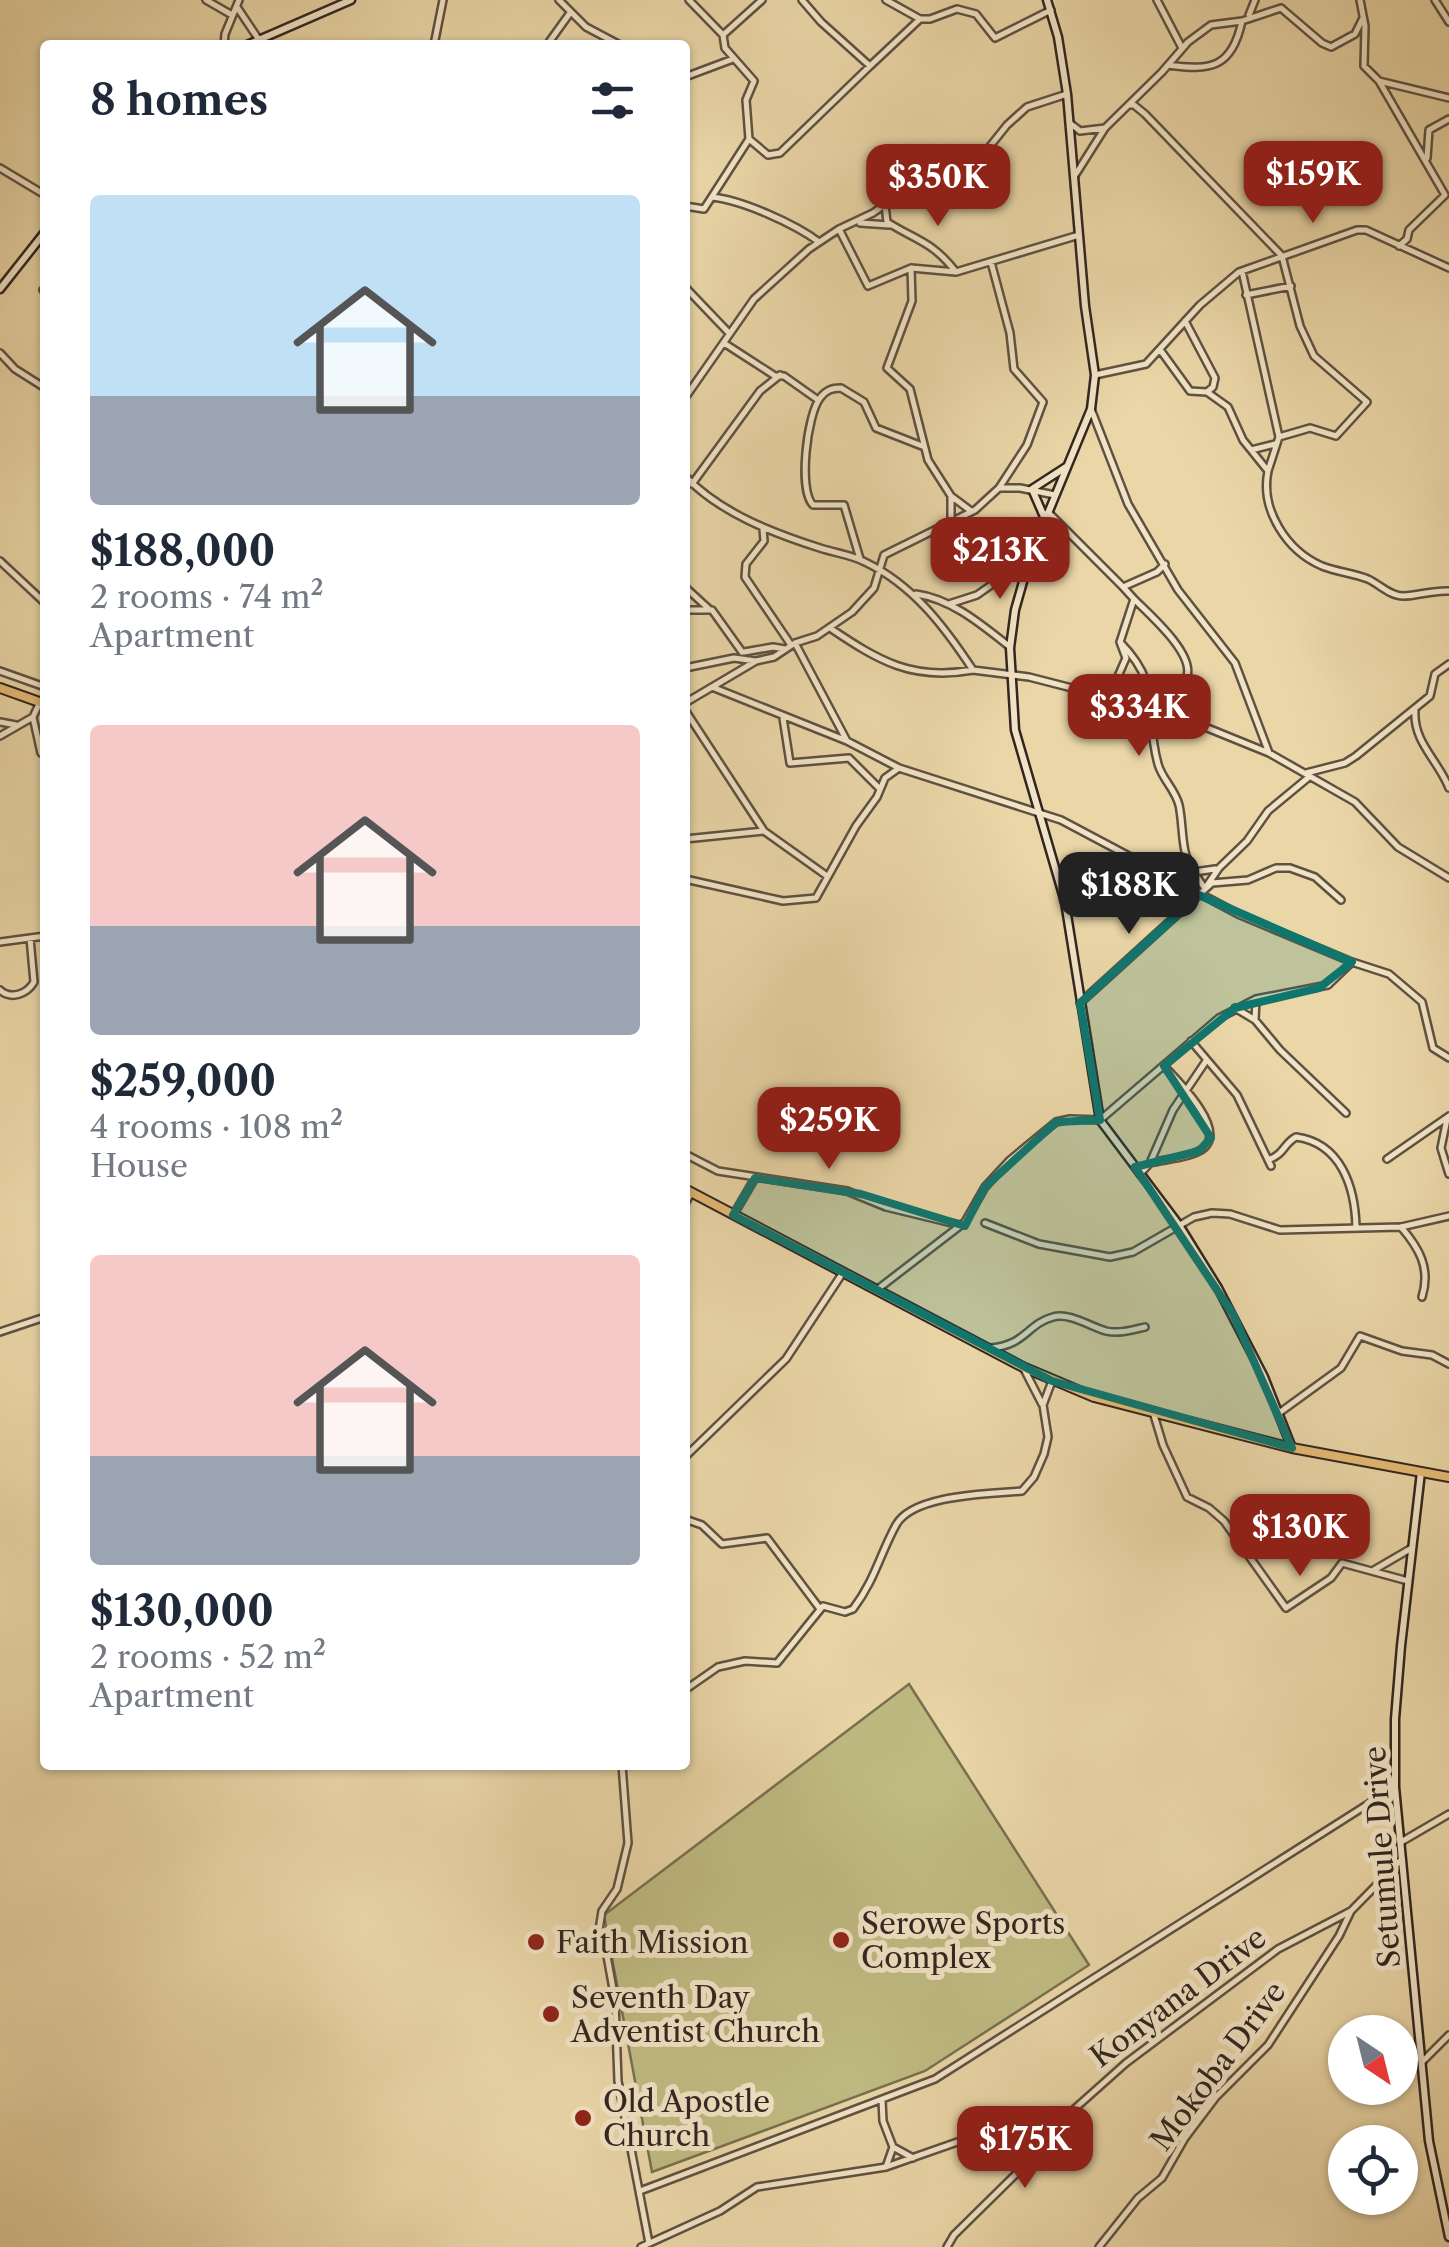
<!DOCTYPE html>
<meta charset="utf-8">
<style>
:root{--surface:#fff;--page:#f6f6f7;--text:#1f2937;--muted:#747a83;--accent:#8f2418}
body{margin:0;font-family:"Libre Caslon Text",serif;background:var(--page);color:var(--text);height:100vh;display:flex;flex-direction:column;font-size:38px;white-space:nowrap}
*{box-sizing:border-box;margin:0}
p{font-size:32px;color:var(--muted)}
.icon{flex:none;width:55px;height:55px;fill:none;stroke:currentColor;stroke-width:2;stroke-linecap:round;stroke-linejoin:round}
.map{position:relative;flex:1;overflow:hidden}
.sheet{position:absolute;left:40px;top:40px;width:650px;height:1730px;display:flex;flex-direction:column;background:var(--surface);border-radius:10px;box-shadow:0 2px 8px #0004}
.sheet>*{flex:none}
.needle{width:65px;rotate:145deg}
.fabs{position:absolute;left:1328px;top:2015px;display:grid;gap:20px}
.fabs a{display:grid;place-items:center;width:90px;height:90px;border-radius:50%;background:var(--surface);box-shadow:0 2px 8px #0004;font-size:50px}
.price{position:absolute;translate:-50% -85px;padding:0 22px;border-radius:20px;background:var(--accent);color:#fff;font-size:32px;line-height:65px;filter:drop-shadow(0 2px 5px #0008)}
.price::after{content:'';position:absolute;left:50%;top:60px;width:30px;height:22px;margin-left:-15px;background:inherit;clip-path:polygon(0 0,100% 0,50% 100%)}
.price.selected{background:#222;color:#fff}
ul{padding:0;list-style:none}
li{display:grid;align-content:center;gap:20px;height:530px;padding:0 50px}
li span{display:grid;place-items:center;height:310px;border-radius:10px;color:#555}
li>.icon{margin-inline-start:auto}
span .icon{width:180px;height:180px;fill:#fffc;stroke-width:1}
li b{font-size:42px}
h2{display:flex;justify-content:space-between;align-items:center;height:120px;padding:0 50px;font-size:42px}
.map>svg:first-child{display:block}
.green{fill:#bfbb82;stroke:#787051;stroke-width:2.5}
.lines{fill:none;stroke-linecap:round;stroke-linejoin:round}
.street-casing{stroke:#5f5142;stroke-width:10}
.secondary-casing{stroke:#312520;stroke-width:11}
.primary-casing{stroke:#312520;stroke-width:12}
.street{stroke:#f1e4c6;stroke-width:5}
.secondary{stroke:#f1e4c6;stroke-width:6}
.primary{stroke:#e5bb74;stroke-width:8}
.marked{fill:#0f766e;fill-opacity:0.2;stroke:#0f766e;stroke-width:8;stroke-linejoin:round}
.poi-dot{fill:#8f2418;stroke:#f1e4c6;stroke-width:4}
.labels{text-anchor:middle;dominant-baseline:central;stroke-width:10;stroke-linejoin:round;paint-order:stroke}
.street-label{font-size:30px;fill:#312520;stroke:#f1e4c6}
.poi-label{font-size:30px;fill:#312520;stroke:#f1e4c6;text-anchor:start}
</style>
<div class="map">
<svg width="1449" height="2247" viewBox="0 0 1449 2247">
<rect width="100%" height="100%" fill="#ead6a7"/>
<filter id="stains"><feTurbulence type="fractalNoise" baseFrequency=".002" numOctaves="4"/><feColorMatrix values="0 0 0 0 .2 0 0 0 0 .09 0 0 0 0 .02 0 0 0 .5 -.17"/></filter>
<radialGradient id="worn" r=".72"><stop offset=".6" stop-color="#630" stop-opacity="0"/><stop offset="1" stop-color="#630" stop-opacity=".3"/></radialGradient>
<!-- green -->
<path class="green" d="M909 1684 1089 1965 925 2071 652 2172 604 1915Z"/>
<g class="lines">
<defs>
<path id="street" d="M206 0 232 15
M559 0 586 27 620 45
M802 0 821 22 870 66 920 19
M886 0 920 19H930L957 9 976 14 995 38 1051 10
M1157 0 1182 48
M1360 0 1365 26 1364 66 1379 81 1445 195 1409 230 1407 239 1399 246
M1435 0 1449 22
M237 7 259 40
M1249 15 1255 0
M723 35 762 0
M224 45 225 34 239 0
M434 45 443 0
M547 45 570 13
M1168 65C1211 71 1232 68 1242 21
M685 77 733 59
M1379 81 1449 98
M1129 105H1134L1145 114 1282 256 1300 326 1314 356 1367 402 1336 436 1310 428 1279 437
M1071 124 1080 131 1105 128
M749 139 768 155 780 153 870 66
M1427 158 1429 130 1449 119
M0 168 45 195
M1074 177 1105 128 1162 72 1188 42 1211 25 1242 21 1281 8 1322 43 1331 47 1355 34 1363 18
M712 197C742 200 795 224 819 242
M885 205 887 222C917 241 932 241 956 272
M685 206 704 209 749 139 746 100 754 81 725 48 723 35 689 0
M860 223 889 225
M839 229 868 286 911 268
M991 262 1010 333 1014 369 1043 402 1027 445 999 488
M1242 271 1279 437 1268 471
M685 287 728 332
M43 290 45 291
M1246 295 1291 286
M1185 321 1215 378 1213 387 1207 392
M724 343 775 376H784L818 400
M1161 351 1190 391 1207 392 1228 407 1243 440 1268 471C1260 510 1287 551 1322 566 1337 572 1353 573 1368 579 1379 584 1390 596 1403 596 1418 596 1432 590 1449 591
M0 353 15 369 45 388
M1095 375 1146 364 1200 305 1239 272 1357 230H1366L1449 268
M685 398 754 299 809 249 839 229 873 213 907 189 946 173 987 150 1007 125 1027 107 1067 94
M1091 409 1128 504 1178 590 1235 663 1269 753
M1251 450 1275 444
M685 476C720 513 773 533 820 548 835 553 852 555 865 562 913 585 944 626 973 670L1029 677 1173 714 1269 753 1355 802 1398 847 1449 878
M692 484 760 391 780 375
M971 511 951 496 928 460 910 389 887 368 912 301 911 268 956 272 1079 235
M1048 512 1123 587
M951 522V496
M763 529 764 541 746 564 745 577 791 645
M860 559 844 505H813C798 490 807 415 820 398 826 390 832 388 841 388L864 402 876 428 922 446
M0 561 45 603
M685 587 709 609
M916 594C952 599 982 625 1010 647
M1134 599C1149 614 1194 653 1187 676 1184 690 1174 697 1173 713
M949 604 977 595 1028 559
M685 610H712L742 652
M830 628C879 661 912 681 973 670
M1120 642C1164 687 1143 710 1158 764 1162 779 1175 789 1179 805 1184 828 1180 853 1194 872L1172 880
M795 643 847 741
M744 652 773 647 785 649
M685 668 734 658 756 661
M0 671 45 687
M712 687 847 741 899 768 1061 820 1240 915 1352 962 1389 974 1422 1002 1433 1048 1449 1058
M1109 697 1126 658 1120 642 1134 599 1123 587 1157 572 1165 564
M685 703 756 661 774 657 795 643 817 636 852 612 874 588 884 555 975 510 999 488H1020L1055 495
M685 710 764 831 827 876
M1415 711C1413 742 1438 760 1449 788
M33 717 41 753
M783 718 790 763 849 758 880 789
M0 722 16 725
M0 736 33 717 40 702
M1306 773 1345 763 1356 756 1430 696 1435 674 1449 664
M685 839 764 831
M1194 872 1215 869
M1194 872 1205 889
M685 879 783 901 816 898 856 826 877 797 885 778 899 768
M1206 887 1219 868 1247 841 1268 811 1309 777
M0 942 45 936
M0 990C11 1000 27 994 34 982L30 938
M1080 1003 1212 883 1248 880 1276 868H1290L1315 877 1341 900
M1235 1008 1255 1020 1280 1050 1346 1113
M1255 1020 1256 999
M1191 1041 1237 1095 1271 1166
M1447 1119 1441 1148 1449 1174
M685 1154 718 1171 847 1191 886 1207 960 1225
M1387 1159 1449 1116
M1268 1160C1285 1154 1283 1144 1296 1137 1341 1143 1355 1187 1356 1227
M1150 1163C1165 1159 1193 1158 1205 1147 1225 1127 1178 1081 1164 1066
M1140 1174 1150 1163 1173 1110 1206 1061
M685 1204 691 1193
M734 1214 755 1178
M985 1223 1039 1244 1110 1257 1133 1252 1194 1217 1212 1213 1230 1214 1280 1230 1401 1227 1449 1216
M1401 1227C1419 1248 1431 1268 1422 1297
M878 1289 965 1222 985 1187 1010 1160 1056 1122 1070 1119 1100 1120 1219 1018 1256 999 1328 985 1352 962
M0 1332 45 1317
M991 1348C1026 1345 1027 1324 1053 1317 1069 1312 1091 1327 1106 1331 1119 1334 1132 1330 1145 1327
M1024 1369 1042 1404
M1279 1413 1341 1368 1360 1336 1402 1351 1432 1355 1449 1364
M1154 1415 1163 1445 1187 1497 1209 1508 1224 1521 1286 1608 1331 1578 1342 1563 1408 1581
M685 1457 786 1359 842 1274
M685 1519 702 1525 722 1544 767 1538 820 1609
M1374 1570 1410 1549
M685 1690 718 1667 745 1661 777 1663 823 1606 845 1612 853 1609C875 1580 880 1554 896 1525 913 1494 990 1494 1022 1491L1034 1477 1044 1454 1048 1437 1043 1405 1052 1381
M622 1765 628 1843 617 1889 602 1911 599 1930 605 1945 615 2000 618 2081 649 2243
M1401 1842 1449 1814
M1422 2062 1449 2035
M882 2100 883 2121 893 2147 913 2158
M886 2167 893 2147
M640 2191 935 2079 1395 1787
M641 2247 720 2211 757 2187 886 2167 1023 2119 1071 2112 1126 2063 1278 1949 1351 1911
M947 2247 954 2235 1022 2168 1070 2114
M1099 2247 1138 2198 1162 2178 1185 2138 1216 2097 1268 2045 1339 1936 1351 1911 1402 1859"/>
<path id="secondary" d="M1047 0 1058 37 1067 94 1085 306 1095 375 1091 409 1030 557 1015 610 1010 648 1015 730 1065 902 1100 1120 1179 1225 1218 1288 1264 1377 1292 1448
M247 45 351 0
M0 289 45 232
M1045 519 1032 489 1066 467
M1421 1472 1401 1646 1395 1719V1787L1429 2141 1449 2237"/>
<path id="primary" d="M0 688 45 704
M685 1189 1023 1367 1094 1397 1292 1448 1449 1477"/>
</defs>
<!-- street casing -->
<use href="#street" class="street-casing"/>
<!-- secondary casing -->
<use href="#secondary" class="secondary-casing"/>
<!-- primary casing -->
<use href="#primary" class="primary-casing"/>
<!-- street -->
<use href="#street" class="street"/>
<!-- secondary -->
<use href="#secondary" class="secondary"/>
<!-- primary -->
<use href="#primary" class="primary"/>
</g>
<!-- marked area -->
<path class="marked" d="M1199 895 1352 962 1319 988 1235 1008 1164 1066 1211 1138 1199 1151 1135 1167 1233 1314 1292 1448 1052 1381 733 1215 755 1178 861 1194 965 1226 985 1187 1056 1122 1100 1120 1080 1003Z"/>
<!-- markers -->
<g class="poi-dot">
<circle cx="841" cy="1940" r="10"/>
<circle cx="536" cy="1942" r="10"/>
<circle cx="551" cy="2014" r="10"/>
<circle cx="583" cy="2118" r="10"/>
</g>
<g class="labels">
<!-- street labels -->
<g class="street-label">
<text transform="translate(1382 1857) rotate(-94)">Setumule Drive</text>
<text transform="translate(1178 1997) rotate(-37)">Konyana Drive</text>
<text transform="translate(1218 2066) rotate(-53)">Mokoba Drive</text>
</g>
<!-- poi labels -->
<g class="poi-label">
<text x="861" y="1923">Serowe Sports<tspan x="861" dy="34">Complex</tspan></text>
<text x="556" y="1942">Faith Mission</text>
<text x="571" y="1997">Seventh Day<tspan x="571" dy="34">Adventist Church</tspan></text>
<text x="603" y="2101">Old Apostle<tspan x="603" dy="34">Church</tspan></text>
</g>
</g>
<rect width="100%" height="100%" filter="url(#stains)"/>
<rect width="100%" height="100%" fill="url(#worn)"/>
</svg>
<div class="fabs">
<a><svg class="needle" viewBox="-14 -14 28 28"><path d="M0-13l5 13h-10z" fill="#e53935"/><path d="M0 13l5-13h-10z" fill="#747a83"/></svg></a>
<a><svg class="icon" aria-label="locate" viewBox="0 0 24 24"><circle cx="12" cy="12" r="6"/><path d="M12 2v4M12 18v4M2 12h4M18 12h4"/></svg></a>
</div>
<b class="price" style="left:1313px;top:226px">$159K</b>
<b class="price" style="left:938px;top:229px">$350K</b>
<b class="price" style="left:1000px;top:602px">$213K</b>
<b class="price" style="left:1139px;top:759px">$334K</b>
<b class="price selected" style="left:1129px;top:937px">$188K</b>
<b class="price" style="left:829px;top:1172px">$259K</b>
<b class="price" style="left:1300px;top:1579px">$130K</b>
<b class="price" style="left:1025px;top:2191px">$175K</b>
<section class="sheet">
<h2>8 homes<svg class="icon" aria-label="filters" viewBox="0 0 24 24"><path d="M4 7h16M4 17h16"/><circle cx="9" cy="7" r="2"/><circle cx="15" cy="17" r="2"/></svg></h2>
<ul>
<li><span style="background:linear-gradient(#bfe0f5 65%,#9aa5b1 0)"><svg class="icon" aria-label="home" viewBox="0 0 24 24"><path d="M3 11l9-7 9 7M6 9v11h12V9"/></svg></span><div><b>$188,000</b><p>2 rooms · 74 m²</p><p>Apartment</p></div></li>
<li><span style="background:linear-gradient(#f6c9c9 65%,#9aa5b1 0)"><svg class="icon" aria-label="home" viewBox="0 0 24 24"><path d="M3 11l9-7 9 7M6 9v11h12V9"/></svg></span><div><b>$259,000</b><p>4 rooms · 108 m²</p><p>House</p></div></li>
<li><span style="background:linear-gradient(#f6c9c9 65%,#9aa5b1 0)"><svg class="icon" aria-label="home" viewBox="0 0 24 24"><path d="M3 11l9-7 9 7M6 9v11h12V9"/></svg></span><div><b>$130,000</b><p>2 rooms · 52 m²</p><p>Apartment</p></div></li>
</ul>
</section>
</div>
